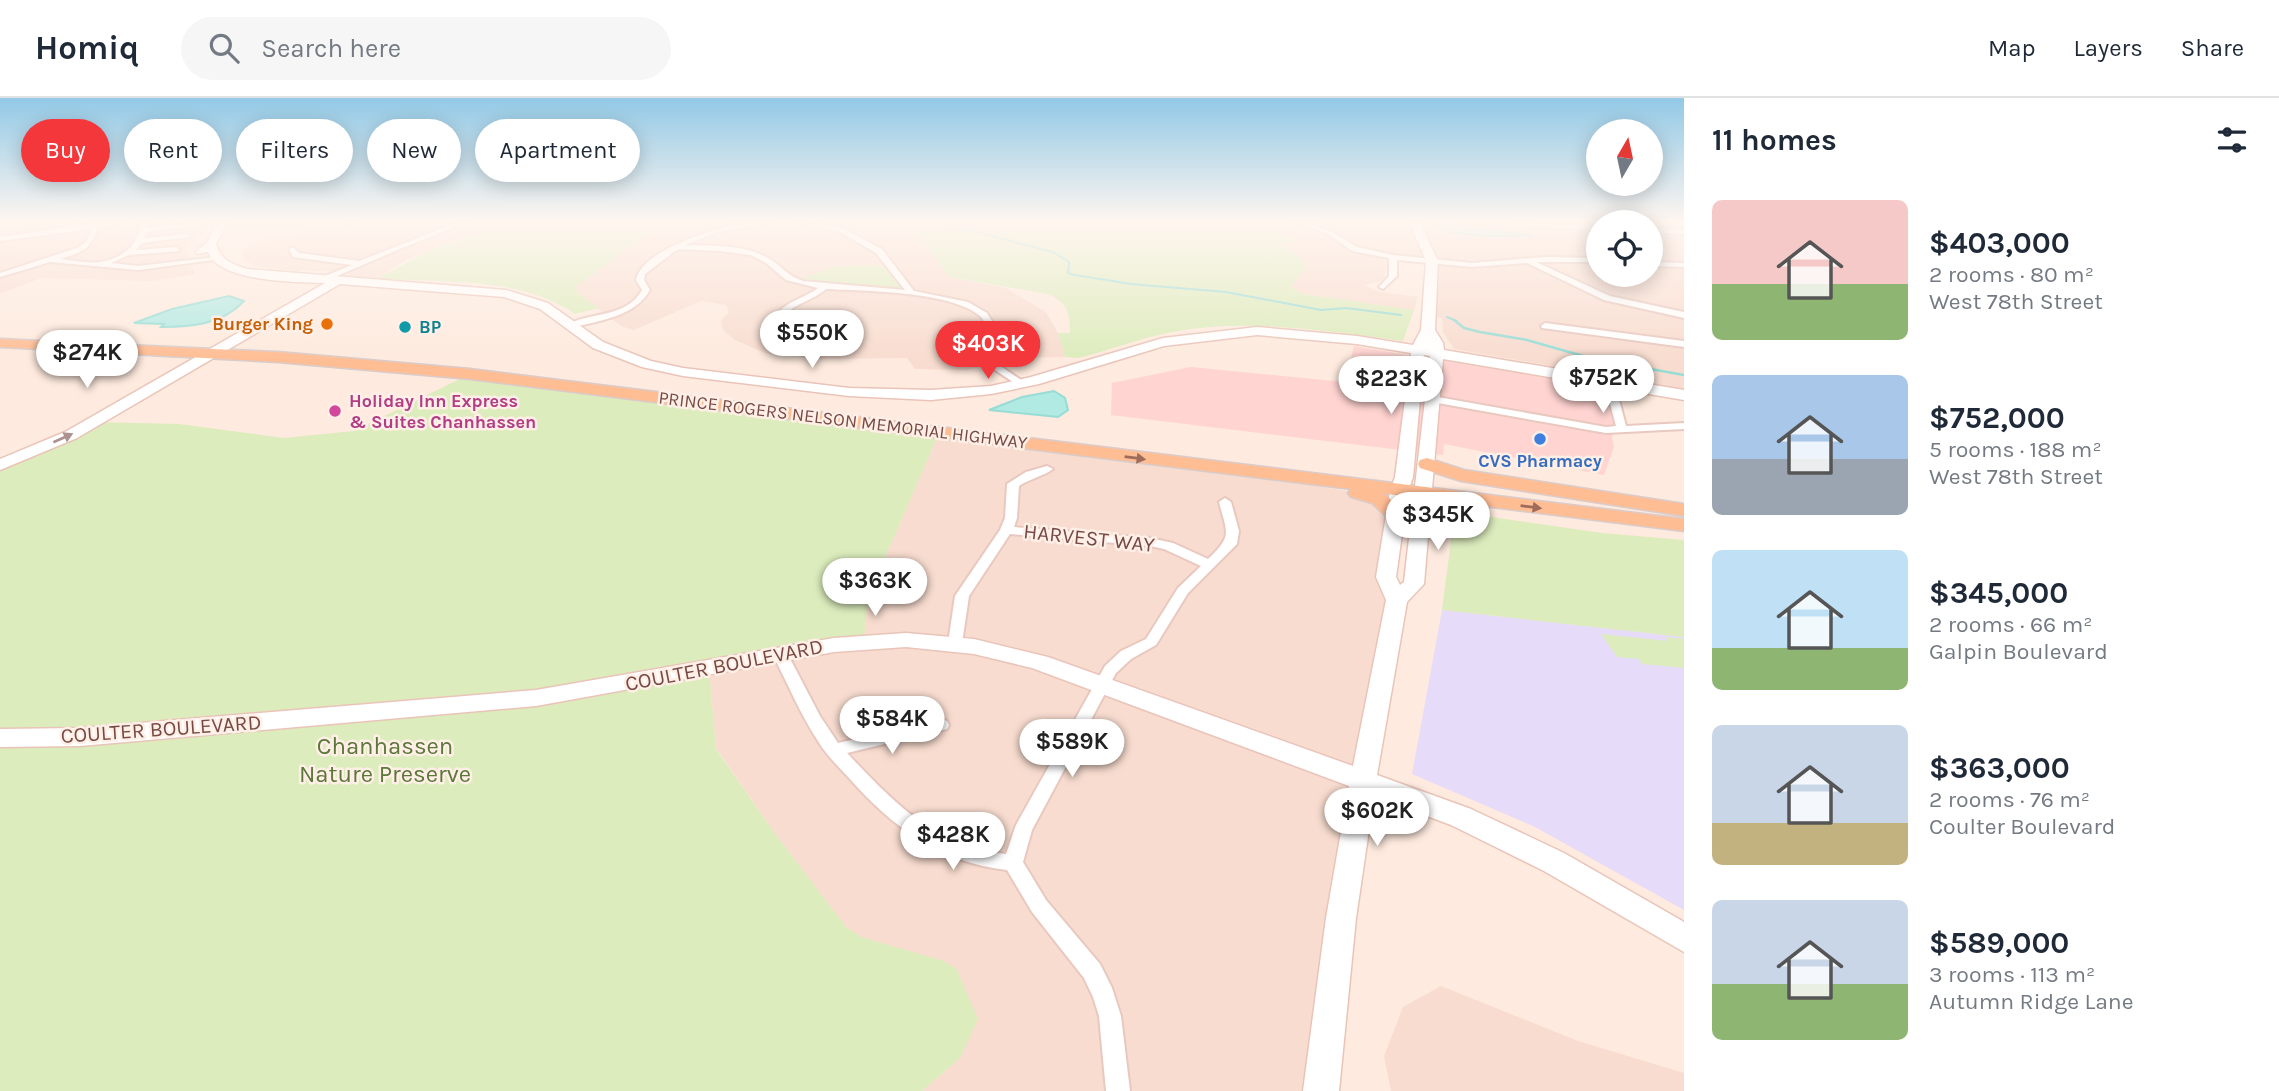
<!DOCTYPE html>
<meta charset="utf-8">
<style>
:root{--surface:#fff;--page:#f6f6f7;--text:#1f2937;--muted:#747a83;--line:#e0e1e3;--accent:#f4373b}
body{margin:0;font-family:Karla,sans-serif;background:var(--page);color:var(--text);height:100vh;display:flex;flex-direction:column;font-size:26px;white-space:nowrap}
*{box-sizing:border-box;margin:0}
p{font-size:23px;color:var(--muted)}
.icon{flex:none;width:38px;height:38px;fill:none;stroke:currentColor;stroke-width:2;stroke-linecap:round;stroke-linejoin:round}
.map{position:relative;flex:1;overflow:hidden}
.drawer{display:flex;flex-direction:column;background:var(--surface);width:595px}
.drawer>*{flex:none}
.top-card{position:absolute;left:21px;top:21px;width:665px;height:63px;display:flex;gap:14px}
.needle{width:46px;rotate:9deg}
.fabs{position:absolute;left:1586px;top:21px;display:grid;gap:14px}
.fabs a{display:grid;place-items:center;width:77px;height:77px;border-radius:50%;background:var(--surface);box-shadow:0 4px 18px #0003;font-size:35px}
.price{position:absolute;translate:-50% -60px;padding:0 16px;border-radius:24px;background:#fff;color:#222;font-size:23px;line-height:46px;filter:drop-shadow(0 2px 4px #0008)}
.price::after{content:'';position:absolute;left:50%;top:42px;width:21px;height:16px;margin-left:-10px;background:inherit;clip-path:polygon(0 0,100% 0,50% 100%)}
.price.current{background:var(--accent);color:#fff}
ul{padding:0;list-style:none}
li{display:flex;align-items:center;gap:21px;height:175px;padding:0 28px}
li span{display:grid;place-items:center;flex:none;width:196px;height:140px;border-radius:10px;color:#555}
li>.icon{margin-inline-start:auto}
span .icon{width:84px;height:84px;fill:#fffc;stroke-width:1}
li b{font-size:30px}
h2{display:flex;justify-content:space-between;align-items:center;height:84px;padding:0 28px;font-size:30px}
.tag{padding:0 24px;border-radius:32px;background:var(--surface);box-shadow:0 4px 18px #0003;font-size:24px;line-height:63px}
.tag.current{background:var(--accent);color:#fff}
header{display:flex;align-items:center;gap:42px;box-sizing:border-box;height:98px;padding:0 35px;background:var(--surface);border-bottom:2px solid var(--line)}
header strong{font-size:33px}
nav{display:flex;gap:38px;margin-inline-start:auto;font-size:24px}
.search{width:490px;height:63px;background:var(--page);display:flex;align-items:center;gap:18px;box-sizing:border-box;padding:0 24px;border-radius:38px;color:var(--muted);font-size:26px}
main{display:flex;flex:1;min-height:0}
.map>svg:first-child{display:block}
.residential{fill:#f8dccf}
.commercial{fill:#ffd4d1}
.education{fill:#e7dbfa}
.green{fill:#dcecbc}
.water{fill:#b1e9e3;stroke:#97dcd5;stroke-width:2}
.lines{fill:none;stroke-linecap:round;stroke-linejoin:round}
.stream-far1{stroke:#97dcd5;stroke-width:2}
.stream{stroke:#97dcd5;stroke-width:2.5}
.street-casing{stroke:#e8c8bf;stroke-width:4}
.secondary-casing{stroke:#eac4b9;stroke-width:3}
.primary-casing{stroke:#d9cccb;stroke-width:3}
.street{fill:#fff;fill-rule:evenodd}
.secondary{fill:#fff;fill-rule:evenodd}
.primary{fill:#ffbd94;fill-rule:evenodd}
.oneway{fill:#ad928f}
.oneway2{fill:#9f6c5c}
.food-dot{fill:#e8710a;stroke:#ffefe6;stroke-width:2.5}
.culture-dot{fill:#0f9aa8;stroke:#ffefe6;stroke-width:2.5}
.hotel-dot{fill:#d1479c;stroke:#ffefe6;stroke-width:2.5}
.shop-dot{fill:#3f7fe0;stroke:#ffefe6;stroke-width:2.5}
.labels{text-anchor:middle;dominant-baseline:central;stroke-width:5;stroke-linejoin:round;paint-order:stroke}
.far-food-label{font-size:18px;font-weight:bold;fill:#c56008;stroke:#ffefe6;text-anchor:end}
.far-culture-label{font-size:18px;font-weight:bold;fill:#0d838f;stroke:#ffefe6;text-anchor:start}
.far-hotel-label{font-size:18px;font-weight:bold;fill:#b23c85;stroke:#ffefe6;text-anchor:start}
.far-street-label{font-size:18px;fill:#764a44;stroke:#ffefe6}
.far-shop-label{font-size:18px;font-weight:bold;fill:#366cbe;stroke:#ffefe6}
.street-label{font-size:21px;fill:#764a44;stroke:#ffefe6}
.near-park-label{font-size:24px;fill:#5b7739;stroke:#ffefe6}
</style>
<header>
<strong>Homiq</strong>
<div class="search"><svg class="icon" aria-label="search" viewBox="0 0 24 24"><circle cx="10" cy="10" r="6"/><path d="M15 15l6 6"/></svg>Search here</div>
<nav><a>Map</a><a>Layers</a><a>Share</a></nav>
</header>
<main>
<div class="map">
<svg width="1684" height="993" viewBox="0 0 1684 993">
<rect width="100%" height="100%" fill="#feeade"/>
<!-- residential -->
<path class="residential" d="M0 125H197L201 131 187 151 195 176 153 183 41 180 0 196Z
M233 125H506L450 144 403 164 377 181 347 179 351 174 283 172 255 168 244 161 242 152 271 140 312 135 288 128Z
M681 125H893L921 141 950 179 1006 190 1046 214 1058 235 1065 259 1008 260 968 272 915 271 907 260 822 261 765 255 735 242 723 232 721 222 729 214 726 207 701 203 634 232 621 228 580 197 574 189 641 141Z
M1250 125H1598V177H1650V125H1684V297L1636 288 1599 276 1454 251 1443 234 1442 220 1429 218 1427 161H1387L1384 182 1364 187 1380 194 1418 199 1414 212 1303 196 1290 189 1306 169 1301 160 1279 145 1292 139Z
M939 335 1200 368 1358 395 1395 416 1386 479 1397 502 1321 993H922L960 960 932 860 861 839 846 829 776 737 716 650 709 570 863 549 868 499Z
M1441 888 1578 943 1684 975V993H1391L1384 958 1403 909Z"/>
<!-- commercial -->
<path class="commercial" d="M1354 248 1600 289 1609 295 1615 328 1612 339 1614 349 1604 377 1444 346 1443 357 1111 317 1112 285 1191 269 1345 284Z"/>
<!-- education -->
<path class="education" d="M1442 512 1684 539V812L1535 729 1412 676Z"/>
<!-- green -->
<path class="green" d="M506 125H681L641 141 575 189 580 197 599 210 575 216C519 178 442 184 377 181L428 153Z
M893 125H1250L1292 139 1296 144 1280 145 1301 160 1306 169 1291 189 1303 196 1414 212 1403 243C1327 233 1248 220 1172 234 1141 240 1110 252 1079 260L1065 259 1058 235H1070C1070 214 1067 204 1047 196L950 179 921 141Z
M887 167 903 191 814 184 800 181 837 168Z
M470 276 939 335 868 499 863 549 709 571 716 651 776 737 846 829 861 839 941 862 956 870 978 921 960 960 922 993H0V363L93 324 179 326 284 340 354 333Z
M1464 415 1602 435 1684 442V539L1442 512 1454 420Z
M1601 536 1668 543 1666 539 1684 541V570L1642 566 1639 561 1617 559Z"/>
<!-- water -->
<path class="water" d="M1437 125 1534 138H1483L1444 133Z
M229 198 244 203C222 227 190 229 161 229L164 226 134 225 172 211Z
M1054 293 1065 300 1068 312 1058 319 989 312 1022 299Z"/>
<g class="lines">
<!-- stream-far1 -->
<path class="stream-far1" d="M941 125 1053 154 1069 164 1068 175 1075 177 1131 186 1226 194 1321 212 1346 210 1401 217
M1447 219 1457 223"/>
<!-- stream -->
<path class="stream" d="M1454 222 1464 230 1480 234 1527 242 1590 260 1684 277"/>
<defs>
<path id="street" d="M94 125H126L98 130C90 153 82 154 60 161 72 162 87 166 100 164 119 162 141 146 141 125H147V130L192 125 189 128 147 134 145 140 187 136 189 139 142 145 136 152 177 149 180 153 129 157 111 165 138 168 217 159 221 161 138 172 50 164 0 179V175L77 150 87 143 91 131 0 143V139Z
M349 125H357L352 128Z
M456 125H466L400 151 323 184 319 182 320 180 352 167 293 159 289 151 293 149 299 155 359 163Z
M745 125H771L717 134 685 147C712 148 742 146 766 159 780 166 787 178 803 183L905 192 876 155 838 133 801 125 842 130 882 151 914 193 968 204 987 215 997 231 992 251 996 265 1027 286 1019 288 986 266 982 251 989 231C986 227 983 221 980 218 951 193 864 193 826 191 813 203 793 205 783 220L796 228 829 230 833 233 832 235 794 234 775 223C778 205 804 201 818 190L786 182 766 165 751 157 719 153 678 151 645 176 644 182 650 192C635 219 598 223 570 230L566 227C589 214 627 220 642 192L636 182C641 152 718 129 745 125Z
M1296 125H1306L1332 134 1357 149 1393 157 1472 165 1545 159 1598 160V164H1536L1610 198 1684 214V220L1604 202 1527 165 1472 169 1397 162V178L1383 191 1379 189 1389 178V160L1352 153 1328 136Z
M1517 125 1598 128V132L1520 127Z
M1650 130 1684 132V136L1650 134Z
M1650 164 1684 165V169L1650 168Z
M1545 225 1684 243V249L1542 230 1541 228Z
M1604 285 1617 294 1626 328 1684 325V331L1606 335 1432 304 1427 301 1432 298 1606 329 1616 328 1607 295 1599 288Z
M1047 368 1053 371C1044 378 1029 381 1019 388L1017 420 1014 429 1150 440 1173 445 1208 461C1233 437 1227 436 1219 404L1225 400 1231 404 1239 433 1237 446 1188 495 1156 547 1131 561 1116 575 1032 732 1023 764 1046 802 1100 866 1112 890 1121 918 1130 993H1106L1099 918 1093 899 1084 880 1032 814 1007 772C941 765 892 729 849 680 838 668 826 657 818 643 800 616 788 586 773 557L776 553H786L820 618 838 645 941 621 947 623 949 627 947 631 847 655C894 705 935 748 1006 756L1016 727 1105 568 1121 553 1146 541 1178 490 1201 468 1164 451 1150 448 1010 436 969 498 962 545 960 548H950L948 545 955 498 1000 432 1005 420 1007 386 1026 374Z"/>
<path id="secondary" d="M217 125H227L216 146C221 163 231 165 247 171L506 192 548 205 603 244 651 263 683 270 849 290 931 292 991 288 1031 279 1163 240 1257 229 1357 238 1413 247 1421 232 1426 163 1410 125H1420L1438 163 1435 232 1443 245 1444 252 1684 292V302L1443 261 1424 486 1407 504 1377 677 1471 711 1564 755 1684 824V854L1544 773 1451 727 1374 698 1356 820 1339 993H1303L1326 820 1349 688 1032 570 974 556 906 549 834 554 536 608 80 648 0 649V631L80 630 536 592 834 540 906 535 974 541 1048 559 1353 668 1386 502 1376 479 1390 393 1395 379 1411 255 1357 246 1257 237 1164 248 1039 286 991 296 931 302 849 298 683 278 642 269 593 250 540 211 504 199 340 186 77 340 0 372V361L65 334 325 185C297 184 218 184 208 154L197 156 196 154 207 144ZM1424 257 1430 258 1404 484 1400 487 1396 479 1408 393 1413 379Z"/>
<path id="primary" d="M0 241 278 254 470 271 1684 421V433L1379 395 1386 397 1405 416 1402 420H1388L1372 405 1351 399 1348 395 1351 391 470 281 278 264 0 249Z
M1427 360 1464 372 1684 406V418L1461 383 1420 370 1418 366 1420 362Z"/>
</defs>
<!-- street casing -->
<use href="#street" class="street-casing"/>
<!-- secondary casing -->
<use href="#secondary" class="secondary-casing"/>
<!-- primary casing -->
<use href="#primary" class="primary-casing"/>
<!-- street -->
<use href="#street" class="street"/>
<!-- secondary -->
<use href="#secondary" class="secondary"/>
<!-- primary -->
<use href="#primary" class="primary"/>
</g>
<!-- one-way arrows -->
<defs><path id="oneway-solid" d="M-6-.8H1V-3.2L6.5 0L1 3.2V.8H-6Z" transform="scale(1.75)"/></defs>
<use class="oneway" href="#oneway-solid" transform="translate(63 340) rotate(-24)"/>
<g class="oneway2">
<use href="#oneway-solid" transform="translate(1135 360) rotate(7)"/>
<use href="#oneway-solid" transform="translate(1531 409) rotate(7)"/>
</g>
<!-- sky -->
<linearGradient id="sky" x2="0" y2="1"><stop stop-color="#92c9e6"/><stop offset="0.47" stop-color="#fff6f0"/><stop offset="1" stop-color="#fff6f0" stop-opacity="0"/></linearGradient>
<rect width="1684" height="264" fill="url(#sky)"/>
<!-- markers -->
<circle class="food-dot" cx="327" cy="226" r="7"/>
<circle class="culture-dot" cx="405" cy="229" r="7"/>
<circle class="hotel-dot" cx="335" cy="313" r="7"/>
<circle class="shop-dot" cx="1540" cy="341" r="7"/>
<g class="labels">
<!-- far-food labels -->
<g class="far-food-label">
<text x="313" y="226">Burger King</text>
</g>
<!-- far-culture labels -->
<g class="far-culture-label">
<text x="419" y="229">BP</text>
</g>
<!-- far-hotel labels -->
<g class="far-hotel-label">
<text x="349" y="303">Holiday Inn Express<tspan x="349" dy="21">&amp; Suites Chanhassen</tspan></text>
</g>
<!-- far-street labels -->
<g class="far-street-label">
<text transform="translate(843 322) rotate(7)">PRINCE ROGERS NELSON MEMORIAL HIGHWAY</text>
</g>
<!-- far-shop labels -->
<g class="far-shop-label">
<text x="1540" y="363">CVS Pharmacy</text>
</g>
<!-- street labels -->
<g class="street-label">
<text transform="translate(1089 440) rotate(6)">HARVEST WAY</text>
<text transform="translate(724 567) rotate(-11)">COULTER BOULEVARD</text>
<text transform="translate(161 631) rotate(-4)">COULTER BOULEVARD</text>
</g>
<!-- near-park labels -->
<g class="near-park-label">
<text x="385" y="648">Chanhassen<tspan x="385" dy="28">Nature Preserve</tspan></text>
</g>
</g>
</svg>
<div class="fabs">
<a><svg class="needle" viewBox="-14 -14 28 28"><path d="M0-13l5 13h-10z" fill="#e53935"/><path d="M0 13l5-13h-10z" fill="#747a83"/></svg></a>
<a><svg class="icon" aria-label="locate" viewBox="0 0 24 24"><circle cx="12" cy="12" r="6"/><path d="M12 2v4M12 18v4M2 12h4M18 12h4"/></svg></a>
</div>
<b class="price" style="left:812px;top:272px">$550K</b>
<b class="price current" style="left:988px;top:283px">$403K</b>
<b class="price" style="left:87px;top:292px">$274K</b>
<b class="price" style="left:1603px;top:317px">$752K</b>
<b class="price" style="left:1391px;top:318px">$223K</b>
<b class="price" style="left:1438px;top:454px">$345K</b>
<b class="price" style="left:875px;top:520px">$363K</b>
<b class="price" style="left:892px;top:658px">$584K</b>
<b class="price" style="left:1072px;top:681px">$589K</b>
<b class="price" style="left:1377px;top:750px">$602K</b>
<b class="price" style="left:953px;top:774px">$428K</b>
<div class="top-card">
<a class="tag current">Buy</a>
<a class="tag">Rent</a>
<a class="tag">Filters</a>
<a class="tag">New</a>
<a class="tag">Apartment</a>
</div>
</div>
<section class="drawer">
<h2>11 homes<svg class="icon" aria-label="filters" viewBox="0 0 24 24"><path d="M4 7h16M4 17h16"/><circle cx="9" cy="7" r="2"/><circle cx="15" cy="17" r="2"/></svg></h2>
<ul>
<li><span style="background:linear-gradient(#f6c9c9 60%,#8fb573 0)"><svg class="icon" aria-label="home" viewBox="0 0 24 24"><path d="M3 11l9-7 9 7M6 9v11h12V9"/></svg></span><div><b>$403,000</b><p>2 rooms · 80 m²</p><p>West 78th Street</p></div></li>
<li><span style="background:linear-gradient(#a9c7e8 60%,#9aa5b1 0)"><svg class="icon" aria-label="home" viewBox="0 0 24 24"><path d="M3 11l9-7 9 7M6 9v11h12V9"/></svg></span><div><b>$752,000</b><p>5 rooms · 188 m²</p><p>West 78th Street</p></div></li>
<li><span style="background:linear-gradient(#bfe0f5 70%,#8fb573 0)"><svg class="icon" aria-label="home" viewBox="0 0 24 24"><path d="M3 11l9-7 9 7M6 9v11h12V9"/></svg></span><div><b>$345,000</b><p>2 rooms · 66 m²</p><p>Galpin Boulevard</p></div></li>
<li><span style="background:linear-gradient(#c9d6e8 70%,#c2b280 0)"><svg class="icon" aria-label="home" viewBox="0 0 24 24"><path d="M3 11l9-7 9 7M6 9v11h12V9"/></svg></span><div><b>$363,000</b><p>2 rooms · 76 m²</p><p>Coulter Boulevard</p></div></li>
<li><span style="background:linear-gradient(#c9d6e8 60%,#8fb573 0)"><svg class="icon" aria-label="home" viewBox="0 0 24 24"><path d="M3 11l9-7 9 7M6 9v11h12V9"/></svg></span><div><b>$589,000</b><p>3 rooms · 113 m²</p><p>Autumn Ridge Lane</p></div></li>
</ul>
</section>
</main>
